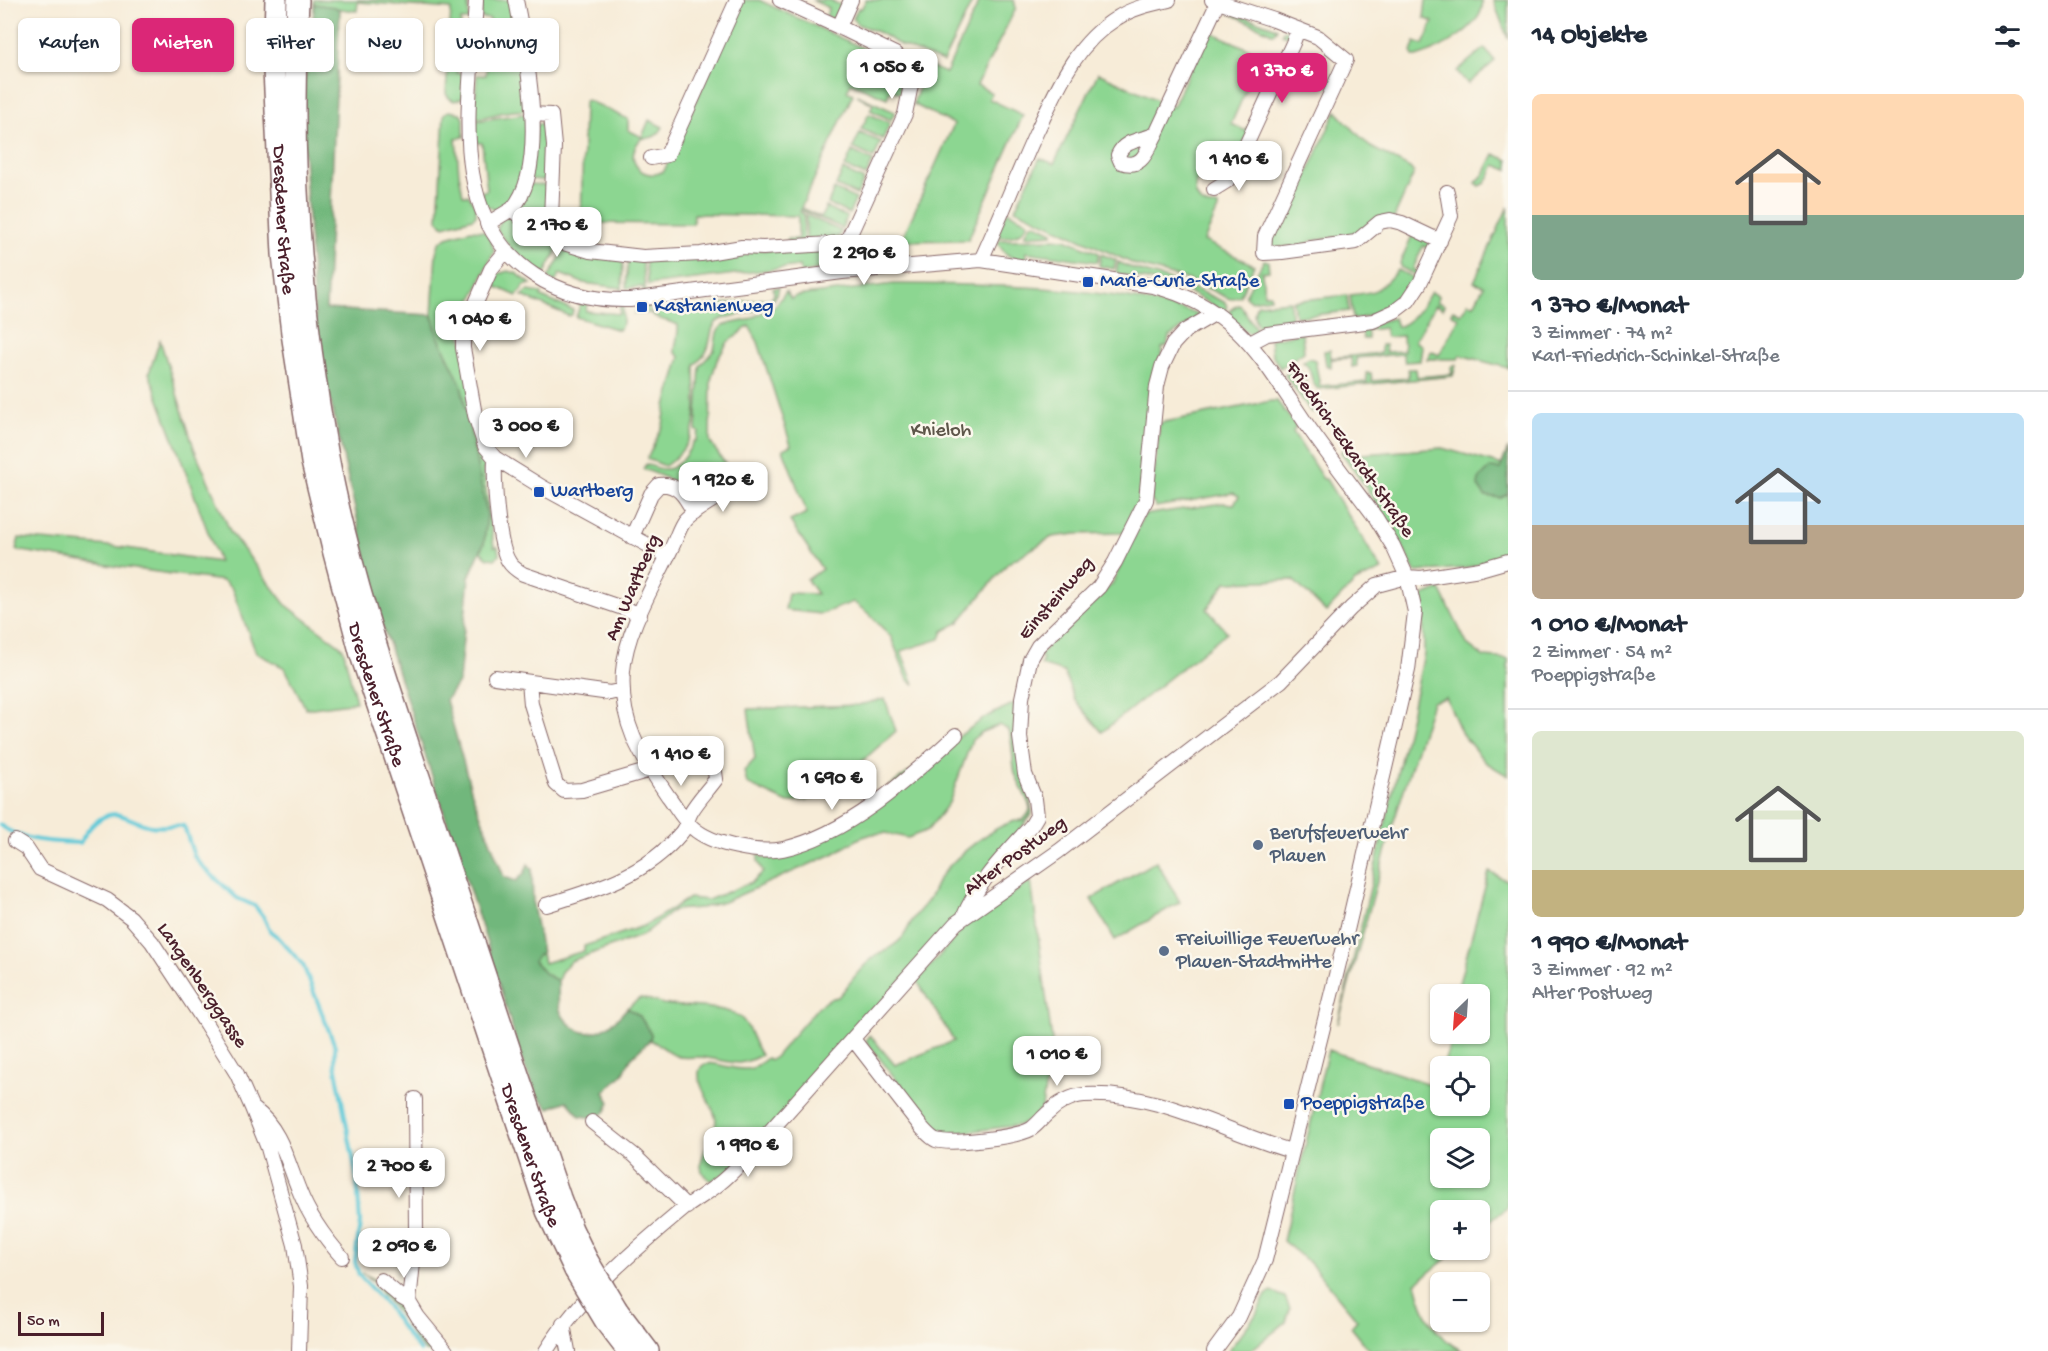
<!DOCTYPE html>
<html lang="de">
<meta charset="utf-8">
<style>
:root{--surface:#fff;--page:#f6f6f7;--text:#1f2937;--muted:#747a83;--line:#e0e1e3;--accent:#db2777}
body{margin:0;font-family:"Gochi Hand",sans-serif;background:var(--page);color:var(--text);height:100vh;display:flex;flex-direction:column;font-size:22px;white-space:nowrap}
*{box-sizing:border-box;margin:0}
p{font-size:20px;color:var(--muted)}
.icon{flex:none;width:33px;height:33px;fill:none;stroke:currentColor;stroke-width:2;stroke-linecap:round;stroke-linejoin:round}
.map{position:relative;flex:1;overflow:hidden}
.sheet{display:flex;flex-direction:column;background:var(--surface);width:540px}
.sheet>*{flex:none}
.guide{position:absolute;left:18px;top:18px;width:570px;height:54px;display:flex;gap:12px}
.needle{width:39px;rotate:205deg}
.fabs{position:absolute;left:1430px;top:984px;display:grid;gap:12px}
.fabs a{display:grid;place-items:center;width:60px;height:60px;border-radius:9px;background:var(--surface);box-shadow:0 2px 4px #0004;font-size:30px}
.scale{position:absolute;left:18px;bottom:15px;width:86px;box-sizing:border-box;padding-left:6px;border:3px solid #4a1f2b;border-top:0;font-size:16px;line-height:21px;white-space:nowrap;color:#4a1f2b;-webkit-text-stroke:4px #fbf7ec;paint-order:stroke}
.price{position:absolute;translate:-50% -51px;padding:0 14px;border-radius:12px;background:#fff;color:#222;font-size:20px;line-height:39px;filter:drop-shadow(0 2px 3px #0008)}
.price::after{content:'';position:absolute;left:50%;top:36px;width:18px;height:14px;margin-left:-9px;background:inherit;clip-path:polygon(0 0,100% 0,50% 100%)}
.price.selected{background:var(--accent);color:#fff}
ul{padding:0;list-style:none}
li{display:grid;align-content:center;gap:12px;height:318px;padding:0 24px}
li+li{border-top:2px solid var(--line)}
li span{display:grid;place-items:center;height:186px;border-radius:9px;color:#555}
li>.icon{margin-inline-start:auto}
span .icon{width:108px;height:108px;fill:#fffc;stroke-width:1}
li b{font-size:26px}
h2{display:flex;justify-content:space-between;align-items:center;height:72px;padding:0 24px;font-size:26px}
.chip{padding:0 21px;border-radius:9px;background:var(--surface);box-shadow:0 2px 4px #0004;font-size:21px;line-height:54px}
.chip.selected{background:var(--accent);color:#fff}
main{display:flex;flex:1;min-height:0}
.map>svg:first-child{display:block}
.green{fill:#8cd691;stroke:#6b7a5e;stroke-width:1.5;fill-rule:evenodd}
.forest{fill:#71b77b;stroke:#5e6b53;stroke-width:1.5}
.lines{fill:none;stroke-linecap:round;stroke-linejoin:round}
.stream{stroke:#5ec9d8;stroke-width:4}
.minor-casing{stroke:#876768;stroke-width:16}
.primary-casing{stroke:#876768;stroke-width:24}
.minor{stroke:#fff;stroke-width:14}
.primary{stroke:#fff;stroke-width:21}
.primary-bridge-casing{stroke:#876768;stroke-width:24;stroke-linecap:butt}
.primary-bridge{stroke:#fff;stroke-width:21}
.transit-dot{fill:#1a4fb4;stroke:#fbf7ec;stroke-width:2}
.service-dot{fill:#5c6f8a;stroke:#fbf7ec;stroke-width:2}
.labels{text-anchor:middle;dominant-baseline:central;stroke-width:5;stroke-linejoin:round;paint-order:stroke}
.street-label{font-size:20px;fill:#4a1f2b;stroke:#fbf7ec}
.transit-label{font-size:20px;fill:#164399;stroke:#fbf7ec;text-anchor:start}
.park-label{font-size:20px;fill:#5e564a;stroke:#fbf7ec}
.service-label{font-size:20px;fill:#4e5e75;stroke:#fbf7ec;text-anchor:start}
</style>
<main>
<div class="map">
<svg width="1508" height="1351" viewBox="0 0 1508 1351">
<rect width="100%" height="100%" fill="#fbf7ec"/>
<filter id="ink" filterUnits="userSpaceOnUse"><feTurbulence type="fractalNoise" baseFrequency=".0167" numOctaves="2"/><feDisplacementMap in="SourceGraphic" scale="12" xChannelSelector="R" yChannelSelector="G"/><feConvolveMatrix kernelMatrix="1 2 1 2 8 2 1 2 1" color-interpolation-filters="sRGB"/></filter>
<filter id="wash" filterUnits="userSpaceOnUse"><feTurbulence type="fractalNoise" baseFrequency=".008" numOctaves="4" result="noise"/><feDisplacementMap in="SourceGraphic" scale="24" xChannelSelector="R" yChannelSelector="G"/><feGaussianBlur stdDeviation="1.35" result="paint"/><feColorMatrix in="noise" values="0 0 0 0 0 0 0 0 0 0 0 0 0 0 0 0 0 1.4 0 .05"/><feComposite in="paint" operator="in"/></filter>
<g filter="url(#wash)">
<rect width="100%" height="100%" fill="#f7ecd8"/>
<!-- green -->
<path class="green" d="M314 0H468L469 20H461L457 73 466 74 463 98 454 101 449 98 446 94 451 9 358 2 357 11C342 10 329 6 314 4Z
M482 0H512L527 76 526 110 505 112 481 118H474L477 75H486L490 19 481 18Z
M742 0H759L882 57C897 67 900 76 901 94L891 89 887 98 851 83 847 91 853 94 801 208 821 217 826 207 847 217 842 228 801 210 800 212 804 214 803 242 787 245V239H798V216L694 214 693 224 581 223 584 102 587 100 628 119V130L642 137 649 120 663 127C658 136 652 139 642 138 621 158 642 183 664 171Z
M812 0H830L842 6 839 19 834 20 826 16 829 8Z
M866 0H973L943 62 900 45 880 33 857 24 853 19 858 8 861 9Z
M980 0H1014L1016 8 977 85 992 93 989 99 1023 115 968 240 901 241 954 124 913 104 920 85 910 59 946 73Z
M1426 0H1482C1487 26 1437 51 1416 57L1413 56 1411 52 1415 42 1423 45 1433 22 1424 18Z
M1493 0H1508V39Z
M1224 9 1277 28 1274 34 1223 10 1211 32 1262 55 1231 124 1246 131 1289 37 1282 34 1283 31 1288 30 1291 36 1234 165C1225 165 1216 165 1209 168 1187 178 1192 210 1218 206V209L1204 241 1254 265 1240 296 1230 299 1189 280 1136 265 1015 209 1040 158 1054 164 1098 73 1173 107 1216 11Z
M1484 48 1495 61 1468 84 1457 71Z
M857 95 895 112 891 120 870 110 873 104Z
M449 111 460 113 464 118V137L456 138 459 174 463 195H469L476 208V215L473 218 444 226 438 220 444 114Z
M1336 111 1369 146 1410 168 1414 173 1394 218 1348 239 1346 236 1310 241 1308 246 1268 248 1277 217 1286 221Z
M523 114 528 117 522 191 500 212 485 205 481 192 487 190 482 143H474L475 121Z
M869 114 890 123 883 139 861 129Z
M546 122 549 181 530 179 535 125Z
M860 133 881 142 874 158 853 148Z
M852 151 873 161 866 176 845 167Z
M1494 154 1508 160V170L1495 165 1486 183 1480 186 1476 183 1484 174Z
M843 170 864 180 857 195 836 186Z
M529 184 550 185V233L519 210Z
M834 189 856 199 849 214 828 204Z
M1508 207V368L1460 355 1458 359H1427L1431 351 1439 355 1459 318 1451 313 1453 310 1461 314 1468 303 1474 305 1484 286 1474 282Z
M1007 211 1025 220 1028 223C1022 236 1012 237 999 237L997 235Z
M509 215 555 245 556 252 544 275 511 248 497 230 502 218Z
M806 215 841 231 838 238 806 243Z
M1034 223 1053 232V234L1025 236 1030 225Z
M471 230 484 231 491 240 494 251 460 326 487 468 483 469 494 547H498L499 555 495 559 488 558 480 551 484 543 487 515 461 385 438 336 432 315 436 253 439 243 447 237Z
M1414 231 1431 239 1432 249 1423 246 1413 269 1421 273 1419 277 1402 268 1400 263Z
M1065 239 1099 253 1097 262 1026 252 1025 261C1012 259 1004 255 998 243L1000 240Z
M565 249 623 260 622 295 621 288 583 283 560 274 555 282 548 278Z
M838 249C829 269 821 269 801 273L799 266 648 285 645 258 741 250Z
M1101 254 1116 260 1114 269 1099 266Z
M642 259 646 295H644L643 287 626 288 628 260Z
M1264 260 1268 261 1269 271 1262 272 1264 294H1270L1271 298 1251 301 1245 296Z
M1118 262 1137 270 1184 284 1224 302 1227 305 1226 310 1224 312C1184 286 1161 282 1116 274Z
M1398 270 1418 280 1415 287 1388 311 1353 320 1350 295C1379 292 1378 291 1398 270Z
M508 271 516 273 531 284 524 286 517 296 492 285 498 274Z
M894 284C997 285 1103 285 1202 315L1169 337 1167 346 1162 348 1144 494 1125 533 1076 534 1052 537 1008 563 958 623 943 631 940 639 901 651 914 684 908 680 891 637 869 614 853 602 821 614 785 610 788 593 817 594 807 580 822 569 790 521 807 513 783 449 791 445 758 342 749 326 728 342 717 360 711 380 710 442 736 479 697 505C687 485 663 476 643 469L646 464C652 466 660 470 666 469 680 468 688 451 694 441H696L699 432 696 430 700 366 714 350 717 332 723 325 748 320 776 305 786 291 791 299 796 296Z
M779 287C776 314 739 312 720 320 709 325 712 341 707 350 705 356 699 360 695 365 695 407 704 439 665 466L647 459 663 425 666 406 680 357 675 352C675 344 679 333 678 325 668 320 658 321 650 313L634 314 641 306 649 305 650 313 771 298 774 295 773 288Z
M528 291 542 293 541 297 573 310 572 315 569 316 522 296Z
M1431 292 1438 296 1437 302 1444 305 1443 309 1435 305 1415 341 1422 346 1420 361 1405 362 1403 354 1356 358 1357 366 1352 367 1351 358 1331 359V367L1326 365 1324 351 1330 350 1331 358 1381 353V345H1385L1386 352 1404 351 1403 336 1386 337 1385 328 1367 330 1368 339H1363L1362 330 1354 331V328L1394 318 1397 327C1413 322 1422 306 1431 292Z
M1347 295 1349 311 1295 317 1293 301Z
M1290 301 1291 319 1283 320 1284 327C1278 328 1269 331 1264 329 1253 327 1252 311 1258 304Z
M581 302 587 303 586 311 620 314V306L623 305V323L619 330 576 317Z
M1238 305 1241 306 1256 329 1255 332 1248 333 1227 315 1231 309Z
M1302 333 1304 352 1280 368 1272 355 1270 339Z
M160 340 194 448 231 533 285 604 343 648 356 702 306 709 285 668 256 653 232 589 223 581 113 566 16 550 19 538 120 547 219 562 149 373Z
M1309 358 1315 360 1320 386 1367 382 1366 373H1371L1372 381 1408 378V369H1416L1417 377 1452 374 1451 367 1456 365 1453 376 1318 389C1309 383 1314 369 1303 362Z
M1293 369C1312 372 1300 396 1319 400V411L1311 412 1285 375Z
M1271 401H1277L1296 426 1293 432 1323 479H1326L1382 570 1355 582 1326 612 1293 580 1226 582 1207 609 1227 632 1102 732 1074 699 1064 672 1041 665 1043 658 1040 656 1049 643 1112 584 1144 515 1223 503 1234 504 1239 496 1233 493 1156 507 1151 500 1160 423Z
M1345 448 1350 455 1442 448 1503 465 1500 469 1501 498 1508 494V555L1466 568 1415 572C1395 528 1368 490 1341 452Z
M1440 589 1467 644 1484 657 1508 659V776L1485 762 1462 734 1446 698 1432 702 1392 827 1338 1024 1411 715 1424 654 1423 596Z
M885 699 896 731 822 797 788 803 747 784 744 771 755 759 748 709 858 705Z
M1017 702 1032 813 959 917 734 1167 712 1181C685 1168 716 1139 716 1120 715 1106 689 1077 703 1065 711 1059 737 1073 752 1068 758 1066 762 1062 767 1058L771 1060 775 1057 818 1007 829 999 838 997C849 985 856 973 868 962 878 953 892 949 902 938 907 932 909 925 913 919 918 911 926 905 930 897 934 890 936 882 941 876 956 856 997 821 1023 820 1026 816 1030 814 1030 808 1029 802 1018 782 1015 773 1012 759 1013 744 1009 730L999 725 982 732 972 740 949 803 928 830 908 838 885 833 872 834 860 838 833 854 724 902 701 908 674 910 643 935 571 961 561 972 558 981 545 974 533 961 538 955 542 953 544 963 584 951V946L646 925 689 898 708 900 752 882 763 872 758 861V854L761 855 762 858 779 857V853L810 843 986 717Z
M1156 861 1180 902 1115 940 1091 899Z
M1489 872 1508 881V1207L1479 1231V1210H1440V1250H1457L1416 1283C1423 1312 1434 1338 1463 1351H1370L1351 1327 1357 1320 1310 1263 1283 1241 1324 1066 1328 1050 1432 1085 1440 1071V1106H1479V1066H1443L1450 1044 1451 1034H1479V994H1456ZM1479 1138V1178H1440V1138Z
M1031 881 1052 1041 1042 1108 1033 1119 1021 1125 949 1134 934 1128 866 1041 870 1035 895 1065 954 1041 917 981 967 924Z
M640 998C648 998 655 1002 663 1004 684 1008 724 1004 741 1018 751 1027 753 1044 761 1055 754 1059 747 1062 739 1063 725 1063 712 1057 697 1057 690 1057 681 1059 674 1055 666 1050 659 1044 650 1040L651 1034 639 1015 627 1008Z
M362 1273C397 1288 418 1322 441 1351H425L414 1338 403 1319 376 1286V1283Z
M1272 1292 1285 1297 1290 1309 1286 1322 1250 1351H1228L1255 1316 1266 1295Z"/>
<!-- forest -->
<path class="forest" d="M314 4 335 7 340 10 326 309 432 315 438 336 461 384 487 515 484 543 469 577 459 681 446 700 472 793 504 877 516 881 525 872 528 864 532 869 533 905 542 953 538 955 534 961 545 974 558 981C559 989 557 1001 560 1010 561 1015 567 1022 571 1025 591 1044 614 1024 627 1008L639 1015 651 1034 650 1040 631 1058 623 1074 604 1092 610 1102 606 1111 597 1118 580 1116 567 1101 549 1108 537 1095 521 1058 486 940 379 615 320 355 314 309 303 140 304 80 311 57Z
M1508 448V494L1501 498 1485 496 1478 486 1479 479 1490 468 1500 469Z"/>
<g class="lines">
<!-- stream -->
<path class="stream" d="M0 825C22 842 53 842 80 843 87 829 102 810 120 815 130 818 140 824 151 826 162 828 173 824 184 826L194 856 200 864 237 898 255 906 264 918 270 931 279 938 303 965 335 1046V1064L357 1179 360 1223 355 1262 359 1275 388 1307 407 1335 420 1351"/>
</g>
</g>
<g filter="url(#ink)">
<g class="lines">
<defs>
<path id="minor" d="M476 0C472 92 443 215 534 275 563 294 596 301 630 300L842 272 981 260 1153 286C1236 307 1260 356 1305 422 1328 455 1352 486 1376 518L1393 546 1407 577 1415 612 1408 670 1345 939 1265 1260 1239 1317 1214 1351
M516 0C526 51 550 168 512 209L526 223 554 240 590 251 643 257 701 254 742 247 763 248 846 243
M780 0 839 27
M1212 0 1274 20 1318 37 1346 60 1265 236 1264 253 1282 252 1356 242 1380 222 1390 220 1402 223 1440 241
M532 114 551 115 554 146 551 218 554 240
M1156 134 1218 2
M1156 134C1147 150 1143 170 1121 162L1118 155C1125 139 1141 141 1156 134Z
M651 158 667 155 737 0
M1214 189 1227 181 1236 167 1293 43 1298 29
M487 224 512 209
M506 251 491 269 467 323 463 336V348L475 415 485 446 495 458 542 487 668 556
M981 260C1001 217 1018 172 1038 129 1058 87 1075 44 1117 18 1132 8 1151 4 1169 0
M842 272 843 251 846 243 905 114 911 85 910 75 904 63 895 54 839 27 851 0
M1250 343 1267 334 1373 321 1395 311 1408 301 1420 283 1451 216 1447 192
M495 458C494 480 497 544 509 562 512 567 518 571 523 574L640 614
M734 487C722 495 694 510 685 520 679 527 676 540 671 549 654 585 626 630 623 671 619 722 640 755 668 796 676 806 682 819 693 828 712 845 759 854 783 849 849 834 908 779 956 735
M632 537 651 494 659 485C679 483 686 498 694 513
M495 677 610 693 622 690
M529 682 531 704 556 784 564 791 582 790 650 770
M15 841 26 848 40 869 107 900 131 918 152 942 204 1021 237 1074 252 1108 268 1148 295 1245 301 1286 299 1351
M546 905C598 889 645 876 681 833 687 826 687 819 691 812 698 800 708 790 716 779L714 766
M963 918C978 881 1005 855 1031 826L1037 816 1035 799 1025 774 1020 737 1022 698 1030 660 1038 646 1099 587 1115 562 1146 500 1157 386 1162 367 1173 344 1185 331 1216 313
M853 1039 922 1128C926 1132 931 1138 936 1140 951 1145 1017 1137 1031 1129 1037 1125 1042 1118 1048 1113 1057 1104 1071 1096 1084 1095 1158 1091 1223 1131 1291 1151
M254 1109C281 1129 287 1161 299 1190 309 1216 324 1237 342 1257
M592 1122 635 1156 687 1207
M381 1280 402 1298 409 1302
M409 1302 416 1233 415 1099
M409 1302 418 1317 446 1351
M563 1324 568 1351
M546 1351C582 1294 634 1250 686 1207 697 1199 709 1192 720 1183 729 1176 738 1166 746 1158L956 923 1059 851 1281 681 1351 608 1377 585 1407 577 1421 578 1480 569 1508 561"/>
<g id="primary">
<path id="s1" d="M276 0 274 70 283 254 292 333 312 462 334 553 361 655 547 1211 575 1270"/>
<path d="M298 0C289 154 300 306 328 457 350 575 390 690 428 804 471 935 515 1067 560 1198L572 1229 587 1260"/>
<path d="M617 1310 648 1351"/>
<path d="M608 1325 628 1351"/>
</g>
</defs>
<!-- minor casing -->
<use href="#minor" class="minor-casing"/>
<!-- primary casing -->
<use href="#primary" class="primary-casing"/>
<!-- minor -->
<use href="#minor" class="minor"/>
<!-- primary -->
<use href="#primary" class="primary"/>
<defs>
<path id="primary-bridge" d="M587 1260 617 1310
M575 1270 608 1325"/>
</defs>
<!-- primary-bridge casing -->
<use href="#primary-bridge" class="primary-bridge-casing"/>
<!-- primary-bridge -->
<use href="#primary-bridge" class="primary-bridge"/>
</g>
</g>
<!-- markers -->
<g class="transit-dot">
<rect x="1082" y="276" width="12" height="12" rx="3"/>
<rect x="636" y="301" width="12" height="12" rx="3"/>
<rect x="533" y="486" width="12" height="12" rx="3"/>
<rect x="1283" y="1098" width="12" height="12" rx="3"/>
</g>
<g class="service-dot">
<circle cx="1258" cy="845" r="6"/>
<circle cx="1164" cy="951" r="6"/>
</g>
<g class="labels">
<!-- street labels -->
<g class="street-label">
<text stroke="none"><textPath href="#s1" startOffset="220">Dresdener Straße</textPath></text>
<text transform="translate(1349 450) rotate(55)">Friedrich-Eckardt-Straße</text>
<text transform="translate(634 588) rotate(-67)">Am Wartberg</text>
<text transform="translate(1057 599) rotate(-49)">Einsteinweg</text>
<text stroke="none"><textPath href="#s1" startOffset="706">Dresdener Straße</textPath></text>
<text transform="translate(1016 857) rotate(-36)">Alter Postweg</text>
<text transform="translate(201 986) rotate(56)">Langenberggasse</text>
<text stroke="none"><textPath href="#s1" startOffset="1192">Dresdener Straße</textPath></text>
</g>
<!-- transit labels -->
<g class="transit-label">
<text x="1100" y="282">Marie-Curie-Straße</text>
<text x="654" y="307">Kastanienweg</text>
<text x="551" y="492">Wartberg</text>
<text x="1301" y="1104">Poeppigstraße</text>
</g>
<!-- park labels -->
<g class="park-label">
<text x="941" y="431">Knieloh</text>
</g>
<!-- service labels -->
<g class="service-label">
<text x="1270" y="834">Berufsfeuerwehr<tspan x="1270" dy="23">Plauen</tspan></text>
<text x="1176" y="940">Freiwillige Feuerwehr<tspan x="1176" dy="23">Plauen-Stadtmitte</tspan></text>
</g>
</g>
</svg>
<div class="fabs">
<a><svg class="needle" viewBox="-14 -14 28 28"><path d="M0-13l5 13h-10z" fill="#e53935"/><path d="M0 13l5-13h-10z" fill="#747a83"/></svg></a>
<a><svg class="icon" aria-label="locate" viewBox="0 0 24 24"><circle cx="12" cy="12" r="6"/><path d="M12 2v4M12 18v4M2 12h4M18 12h4"/></svg></a>
<a><svg class="icon" aria-label="layers" viewBox="0 0 24 24"><path d="M12 4l9 5-9 5-9-5zM3 14l9 5 9-5"/></svg></a>
<a>+</a>
<a>−</a>
</div>
<div class="scale">50 m</div>
<b class="price" style="left:892px;top:100px">1 050 €</b>
<b class="price selected" style="left:1282px;top:104px">1 370 €</b>
<b class="price" style="left:1239px;top:192px">1 410 €</b>
<b class="price" style="left:557px;top:258px">2 170 €</b>
<b class="price" style="left:864px;top:286px">2 290 €</b>
<b class="price" style="left:480px;top:352px">1 040 €</b>
<b class="price" style="left:526px;top:459px">3 000 €</b>
<b class="price" style="left:723px;top:513px">1 920 €</b>
<b class="price" style="left:681px;top:787px">1 410 €</b>
<b class="price" style="left:832px;top:811px">1 690 €</b>
<b class="price" style="left:1057px;top:1087px">1 010 €</b>
<b class="price" style="left:748px;top:1178px">1 990 €</b>
<b class="price" style="left:399px;top:1199px">2 700 €</b>
<b class="price" style="left:404px;top:1279px">2 090 €</b>
<div class="guide">
<a class="chip">Kaufen</a>
<a class="chip selected">Mieten</a>
<a class="chip">Filter</a>
<a class="chip">Neu</a>
<a class="chip">Wohnung</a>
</div>
</div>
<section class="sheet">
<h2>14 Objekte<svg class="icon" aria-label="filters" viewBox="0 0 24 24"><path d="M4 7h16M4 17h16"/><circle cx="9" cy="7" r="2"/><circle cx="15" cy="17" r="2"/></svg></h2>
<ul>
<li><span style="background:linear-gradient(#ffd9b3 65%,#7fa58c 0)"><svg class="icon" aria-label="home" viewBox="0 0 24 24"><path d="M3 11l9-7 9 7M6 9v11h12V9"/></svg></span><div><b>1 370 €/Monat</b><p>3 Zimmer · 74 m²</p><p>Karl-Friedrich-Schinkel-Straße</p></div></li>
<li><span style="background:linear-gradient(#bfe0f5 60%,#b9a48a 0)"><svg class="icon" aria-label="home" viewBox="0 0 24 24"><path d="M3 11l9-7 9 7M6 9v11h12V9"/></svg></span><div><b>1 010 €/Monat</b><p>2 Zimmer · 54 m²</p><p>Poeppigstraße</p></div></li>
<li><span style="background:linear-gradient(#dfe7d0 75%,#c2b280 0)"><svg class="icon" aria-label="home" viewBox="0 0 24 24"><path d="M3 11l9-7 9 7M6 9v11h12V9"/></svg></span><div><b>1 990 €/Monat</b><p>3 Zimmer · 92 m²</p><p>Alter Postweg</p></div></li>
</ul>
</section>
</main>
